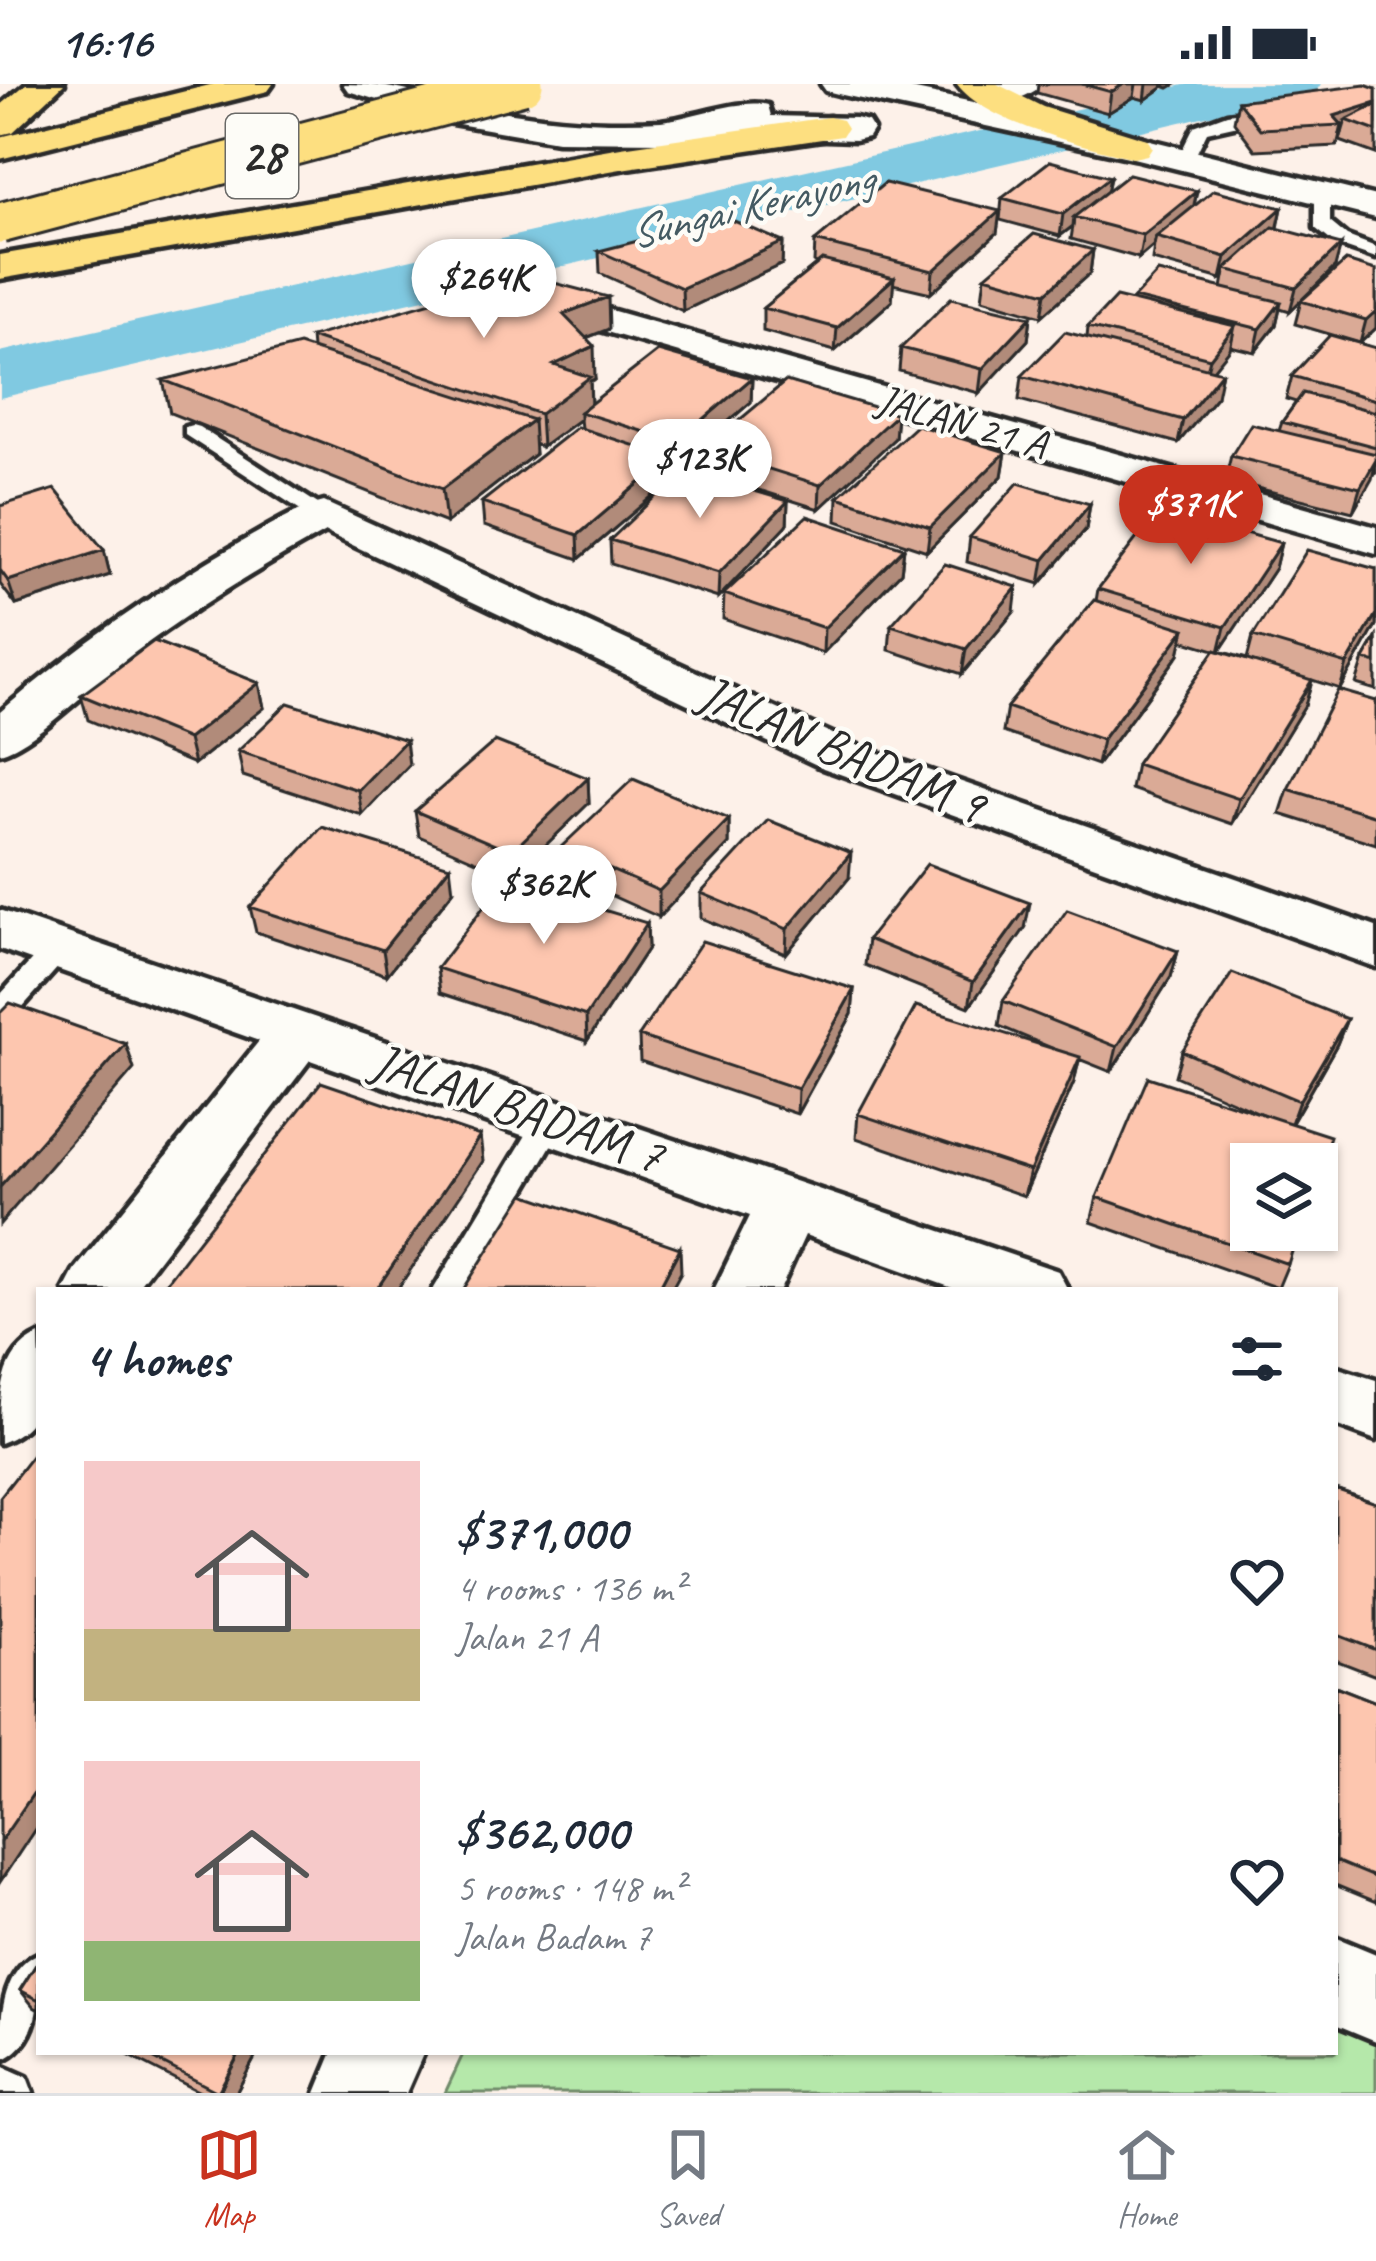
<!DOCTYPE html>
<meta charset="utf-8">
<style>
:root{--surface:#fff;--page:#f2f2f3;--text:#1f2937;--muted:#747a83;--line:#e0e1e3;--accent:#c8321e}
body{margin:0;font-family:Caveat,sans-serif;background:var(--page);color:var(--text);height:100vh;display:flex;flex-direction:column;font-size:45px;white-space:nowrap}
*{box-sizing:border-box;margin:0}
p{font-size:39px;color:var(--muted)}
.icon{flex:none;width:66px;height:66px;fill:none;stroke:currentColor;stroke-width:2;stroke-linecap:round;stroke-linejoin:round}
.map{position:relative;flex:1;overflow:hidden}
.details{position:absolute;left:36px;top:1203px;width:1302px;height:768px;display:flex;flex-direction:column;background:var(--surface);border-radius:0px;box-shadow:0 3px 9px #0004}
.details>*{flex:none}
.controls{position:absolute;left:1230px;top:1059px;display:grid;gap:24px}
.controls a{display:grid;place-items:center;width:108px;height:108px;border-radius:0px;background:var(--surface);box-shadow:0 3px 9px #0004;font-size:60px}
.price{position:absolute;translate:-50% -102px;padding:0 27px;border-radius:42px;background:#fff;color:#222;font-size:39px;line-height:78px;filter:drop-shadow(0 3px 6px #0008)}
.price::after{content:'';position:absolute;left:50%;top:72px;width:36px;height:27px;margin-left:-18px;background:inherit;clip-path:polygon(0 0,100% 0,50% 100%)}
.price.active{background:var(--accent);color:#fff}
ul{padding:0;list-style:none}
li{display:flex;align-items:center;gap:36px;height:300px;padding:0 48px}
li span{display:grid;place-items:center;flex:none;width:336px;height:240px;border-radius:0px;color:#555}
li>.icon{margin-inline-start:auto}
span .icon{width:144px;height:144px;fill:#fffc;stroke-width:1}
li b{font-size:51px}
h2{display:flex;justify-content:space-between;align-items:center;height:144px;padding:0 48px;font-size:51px}
.status{display:flex;justify-content:space-between;align-items:center;height:84px;padding:0 60px;background:var(--surface);direction:ltr}
.status svg{height:33px;fill:currentColor}
.menu{display:flex;justify-content:space-around;align-items:center;height:168px;border-top:3px solid var(--line);background:var(--surface);font-size:33px;color:var(--muted)}
.menu a{display:grid;justify-items:center;gap:6px}
.menu .active{color:var(--accent)}
.map>svg:first-child{display:block}
.green{fill:#b5e8aa;stroke:#708a6a;stroke-width:3}
.lines{fill:none;stroke-linecap:round;stroke-linejoin:round}
.river{fill:#80c9e1;fill-rule:evenodd}
.lane-casing{stroke:#2b2b2b;stroke-width:9}
.street-casing{stroke:#2b2b2b;stroke-width:9}
.secondary-casing{stroke:#2b2b2b;stroke-width:9}
.highway-casing{stroke:#2b2b2b;stroke-width:9}
.lane{fill:#fdfcf7;fill-rule:evenodd}
.street{fill:#fdfcf7;fill-rule:evenodd}
.secondary{fill:#fdfcf7;fill-rule:evenodd}
.highway{fill:#fddf80;fill-rule:evenodd}
.highway-bridge-casing{stroke:#2b2b2b;stroke-width:45;stroke-linecap:butt}
.highway-bridge{stroke:#fddf80;stroke-width:39}
.wall{fill:#daaa96;stroke:#2b2b2b;stroke-width:3}
.shaded-wall{fill:#b18b7a;stroke:#2b2b2b;stroke-width:3}
.building{fill:#fdc6af;stroke:#2b2b2b;stroke-width:3}
.labels{text-anchor:middle;dominant-baseline:central;stroke-width:9;stroke-linejoin:round;paint-order:stroke}
.far-street-label{font-size:42px;fill:#2b2b2b;stroke:#fdfcf7}
.far-water-label{font-size:45px;font-style:italic;fill:#445a62;stroke:#fdfcf7}
.shield{fill:#fdfcf7;stroke:#6a6a68;stroke-width:3}
.shield-label{font-size:48px;font-weight:bold;fill:#2b2b2b}
.street-label{font-size:51px;fill:#2b2b2b;stroke:#fdfcf7}
</style>
<div class="status"><b>16:16</b><svg viewBox="0 0 49 12"><path d="M0 12V9h3v3zM5 12V6h3v6zM10 12V3h3v9zM15 12V0h3v12zM26 1h20v11H26zM47 4h2v5h-2z"/></svg></div>
<div class="map">
<svg width="1376" height="2009" viewBox="0 0 1376 2009">
<rect width="100%" height="100%" fill="#fdf1e9"/>
<filter id="ink" filterUnits="userSpaceOnUse"><feTurbulence type="fractalNoise" baseFrequency=".00833" numOctaves="2"/><feDisplacementMap in="SourceGraphic" scale="24" xChannelSelector="R" yChannelSelector="G"/><feConvolveMatrix kernelMatrix="1 2 1 2 8 2 1 2 1" color-interpolation-filters="sRGB"/></filter>
<g filter="url(#ink)">
<!-- green -->
<path class="green" d="M1335 1911 1376 1928V2009H445L464 1968H1335Z"/>
<g class="lines">
<!-- river -->
<path class="river" d="M1188 0H1321L1312 13 1232 26 0 314V268Z"/>
<defs>
<path id="lane" d="M1272 24 1278 26V32L1207 48 1190 82 1176 78 1194 42 1227 30Z
M1315 105 1330 109V138L1347 152 1376 163V174L1335 160 1315 144Z
M192 341 199 343 335 431 324 438 316 436 185 351V343Z
M59 854 73 864 69 871 10 937 0 940V911L49 857Z
M551 1025 562 1028 566 1036 466 1206H433L540 1028Z
M39 1869C39 1908 44 1959 0 1977 0 1937 0 1887 39 1869Z
M0 1981 27 1993 33 2009H0Z"/>
<path id="street" d="M995 0H1043C1030 14 997 23 978 19L973 12 978 5Z
M547 208 1376 443V470L534 227 528 219 534 211Z
M324 418 859 662 1376 843V883L823 684 325 448C259 484 195 524 134 569 99 594 36 660 0 669V628C75 563 156 507 241 458 268 443 295 425 324 418Z
M0 826 1058 1187 1068 1206H958L805 1151 780 1206H714L750 1132 310 976 135 1206H64L74 1187 259 957 0 865Z
M39 1251C39 1299 54 1339 0 1359 0 1310 0 1269 39 1251Z
M1335 1283 1376 1296V1356L1335 1341Z
M1335 1853 1376 1870V1957L1335 1940Z
M333 1968H424L406 2009H316Z"/>
<path id="secondary" d="M343 0C395 0 420 11 469 21 532 34 596 41 661 37 692 34 741 14 768 21L771 32 855 34 868 37 873 45 868 53 855 56 713 51 663 58 557 57 452 39 348 7Z
M821 0H887L1134 52 1376 112V134L1133 74 838 10 826 7Z"/>
<path id="highway" d="M26 0H64L13 48 0 51V22Z
M214 0H273L268 7 0 75V53Z
M957 0H997L1043 23 1147 55 1152 63 1147 71 1134 74C1086 62 986 40 957 0Z
M829 33 842 36 847 44 842 52 621 85 0 195V171L621 63Z"/>
</defs>
<!-- lane casing -->
<use href="#lane" class="lane-casing"/>
<!-- street casing -->
<use href="#street" class="street-casing"/>
<!-- secondary casing -->
<use href="#secondary" class="secondary-casing"/>
<!-- highway casing -->
<use href="#highway" class="highway-casing"/>
<!-- lane -->
<use href="#lane" class="lane"/>
<!-- street -->
<use href="#street" class="street"/>
<!-- secondary -->
<use href="#secondary" class="secondary"/>
<!-- highway -->
<use href="#highway" class="highway"/>
<defs>
<path id="highway-bridge" d="M0 139 523 0"/>
</defs>
<!-- highway-bridge casing -->
<use href="#highway-bridge" class="highway-bridge-casing"/>
<!-- highway-bridge -->
<use href="#highway-bridge" class="highway-bridge"/>
</g>
<!-- wall -->
<path class="wall" d="M1038 0H1176L1169 4 1163 2 1145 16 1134 13 1108 29 1037 9Z
M1376 5V70L1340 57 1342 49 1340 50 1337 62 1255 66 1234 38 1238 17Z
M1110 93 1107 107H1197L1194 122 1282 124 1278 144 1335 183 1290 227 1280 224 1276 241 1255 268 1230 262 1213 286 1217 312 1178 359 1019 316 1022 292 1087 254 1088 243 1133 217 1134 214 1222 204 1224 193 1221 195 1152 176 1154 161 1139 174 1071 155 1073 142 1060 152 1000 136 1002 114Z
M1000 127 997 149 931 209 893 200 892 217 835 267 763 247V224L817 180 814 179 815 157Z
M783 158 782 180 683 227 600 189 599 167Z
M1093 166 1090 189 1042 232 982 215 985 192Z
M1376 186V244L1360 259 1295 240 1301 217Z
M1031 233 1028 256 979 309 899 287 901 264Z
M609 245 586 254 595 295 590 297 591 319 752 294 751 318 677 382 670 379V397L579 475 484 442 482 418 581 344 580 335 542 363 534 360 535 370 446 439 170 329 163 296 312 265 311 253Z
M1376 264V389H1374L1353 428 1225 396 1231 372 1279 347 1282 338 1296 318 1286 315 1292 292Z
M897 330 895 354 819 425 705 389V365Z
M1006 368 1002 392 927 467 837 437 838 413Z
M788 417 787 441 718 514 611 480 610 456Z
M1090 420 1086 445 1040 500 967 478 970 453Z
M0 422 104 466 110 491 16 521 0 500Z
M1281 459 1275 484 1220 567 1247 575 1253 552 1376 485V541L1340 605 1312 596 1305 621 1232 740 1131 705 1136 680 1215 566 1182 556 1179 570 1097 681 1003 648 1007 623 1096 517 1098 505Z
M904 464 901 488 823 569 723 535 724 510Z
M1014 528 962 590 889 566 891 541Z
M1376 554V606L1356 600 1364 575Z
M259 599 264 624 194 680 88 636 81 611Z
M1376 617V760L1280 730 1288 705Z
M238 667 409 681 362 731 243 692Z
M588 694 589 719 513 793 419 752 415 727Z
M729 735V760L659 833 561 789 560 764Z
M849 794 786 870 701 834V809Z
M453 807 387 891 256 848 250 823Z
M647 839 648 864 587 957 440 909 437 884Z
M1025 844 969 923 865 881 868 855Z
M1178 867 1171 893 1111 988 1079 975 1074 998 1024 1112 856 1054 858 1030 1059 967 999 942 1003 917Z
M854 905 852 930 797 1030 640 977 639 952Z
M1347 935 1337 960 1292 1039 1288 1180 1278 1204 1091 1138 1097 1113 1262 1030 1175 992 1182 967Z
M1335 1405 1376 1419V1592L1335 1576Z
M1335 1602 1376 1618V1818L1335 1801Z
M39 1876V1926L34 1923 20 1906Z
M122 1968H258L236 2009H202Z"/>
<!-- shaded-wall -->
<path class="shaded-wall" d="M1124 0H1136L1134 13 1108 29 1111 8Z
M1147 0H1163L1162 4 1145 16Z
M1376 19V39L1346 36 1342 49 1340 50 1342 41 1334 32Z
M1110 93 1106 114 1074 133 1073 142 1060 152 1063 130Z
M1197 107 1192 129 1156 153 1154 161 1139 174 1143 151Z
M1282 124 1277 146 1226 185 1224 193 1221 195 1226 173Z
M1000 127 997 149 931 209 933 187Z
M783 158 782 180 683 227 682 204Z
M1341 161 1335 183 1290 227 1296 204Z
M1093 166 1090 189 1042 232 1046 209Z
M894 194 892 217 835 267 837 244Z
M608 213 609 245 565 262 563 230Z
M1281 218 1276 241 1255 268 1260 245Z
M1376 227V244L1360 259 1366 236Z
M1031 233 1028 256 979 309 982 285Z
M1235 242 1230 265 1204 297 1210 274Z
M594 262 595 295 590 297 591 326 580 328V335L542 363 540 330 554 281Z
M1222 288 1217 312 1178 359 1183 336Z
M752 294 751 318 677 382V358Z
M897 330 895 354 819 425 820 401Z
M533 336 535 370 446 439 442 405Z
M1006 368 1002 392 927 467 930 443Z
M670 373V397L579 475 578 451Z
M1376 376 1372 395 1353 428 1360 404Z
M788 417 787 441 718 514 719 489Z
M1090 420 1086 445 1040 500 1044 476Z
M1281 459 1275 484 1219 568 1225 543Z
M904 464 901 488 823 569 824 544Z
M104 466 110 491 16 521 8 497Z
M1017 503 1014 528 962 590 966 565Z
M1376 530V541L1340 605 1347 580Z
M1185 545 1179 570 1097 681 1102 656Z
M1312 596 1305 621 1232 740 1239 715Z
M259 599 264 624 194 680 188 655Z
M406 656 409 681 362 731 358 706Z
M588 694 589 719 513 793 511 768Z
M729 735V760L659 833V807Z
M851 769 849 794 786 870 787 845Z
M450 782 453 807 387 891 383 866Z
M1030 819 1025 844 969 923 973 898Z
M647 839 648 864 587 957 586 932Z
M1178 867 1171 893 1111 988 1117 963Z
M854 905 852 930 797 1030 798 1005Z
M1347 935 1337 960 1290 1042 1299 1017Z
M126 960 134 985 0 1140V1103Z
M1080 973 1074 998 1024 1112 1030 1087Z
M480 1052 483 1077 397 1206H376Z
M680 1164 681 1188 671 1206H658Z
M39 1701V1739L0 1798V1758Z
M240 1968H258L236 2009H219Z"/>
<!-- building -->
<path class="building" d="M1082 0H1124L1111 8Z
M1365 1 1376 5V19L1334 32 1342 41 1260 45 1238 17Z
M1376 21V47L1346 36Z
M1050 77 1110 93 1063 130 1002 114Z
M1129 90 1197 107 1143 151 1074 133Z
M885 99 1000 127 933 187 815 157Z
M1214 106 1282 124 1226 173 1156 153Z
M727 134 783 158 682 204 599 167Z
M1273 143 1341 161 1296 204 1226 185Z
M1034 150 1093 166 1046 209 985 192Z
M822 176 894 194 837 244 763 224Z
M1346 177 1376 186V227L1366 236 1301 217Z
M1158 188 1281 218 1260 245 1134 214Z
M524 191 608 213 563 230 594 262 554 281 590 293 540 330 311 253Z
M1116 213 1235 242 1210 274 1088 243Z
M951 214 1031 233 982 285 901 264Z
M1065 248 1222 288 1183 336 1022 292Z
M1330 251 1376 264V316L1292 292Z
M299 261 533 336 442 405 163 296Z
M658 267 752 294 677 358 580 328Z
M786 297 897 330 820 401 705 365Z
M1303 309 1376 328V363L1282 338Z
M1251 340 1376 370V376L1360 404 1231 372Z
M917 341 1006 368 930 443 838 413Z
M577 343 670 373 578 451 482 418Z
M683 386 788 417 719 489 610 456Z
M1018 399 1090 420 1044 476 970 453Z
M55 405 104 466 8 497 0 486V422Z
M1159 425 1281 459 1225 543 1098 505Z
M807 432 904 464 824 544 724 510Z
M1307 466 1376 485V530L1347 580 1253 552Z
M945 480 1017 503 966 565 891 541Z
M1094 516 1185 545 1102 656 1007 623Z
M1376 554V579L1364 575Z
M154 557 259 599 188 655 81 611Z
M1215 566 1312 596 1239 715 1136 680Z
M1338 606 1376 617V732L1288 705Z
M288 619 406 656 358 706 238 667Z
M495 657 588 694 511 768 415 727Z
M633 695 729 735 659 807 560 764Z
M768 736 851 769 787 845 701 809Z
M322 743 450 782 383 866 250 823Z
M927 780 1030 819 973 898 868 855Z
M504 796 647 839 586 932 437 884Z
M1067 826 1178 867 1117 963 1003 917Z
M702 857 854 905 798 1005 639 952Z
M1232 889 1347 935 1299 1017 1182 967Z
M10 919 126 960 0 1103V929Z
M916 922 1080 973 1030 1087 858 1030Z
M1148 993 1330 1052 1317 1092V1080H1251V1146H1299L1288 1180 1097 1113Z
M321 998 480 1052 376 1206H160Z
M524 1110 680 1164 658 1206H463Z
M39 1363V1701L0 1758V1413Z
M1335 1405 1376 1419V1566L1335 1550Z
M1335 1602 1376 1618V1794L1335 1777Z
M39 1876V1916L20 1906Z
M141 1968H240L218 2008Z"/>
</g>
<g class="labels">
<!-- far-street labels -->
<g class="far-street-label">
<text transform="translate(962 338) rotate(16)">JALAN 21 A</text>
</g>
<!-- far-water labels -->
<g class="far-water-label">
<text transform="translate(751 122) rotate(-13)">Sungai Kerayong</text>
</g>
<!-- shield labels -->
<rect class="shield" x="226" y="30" width="72" height="84" rx="9"/>
<g class="shield-label">
<text x="262" y="72">28</text>
</g>
<!-- street labels -->
<g class="street-label">
<text transform="translate(842 665) rotate(23)">JALAN BADAM 9</text>
<text transform="translate(518 1024) rotate(19)">JALAN BADAM 7</text>
</g>
</g>
</svg>
<div class="controls">
<a><svg class="icon" aria-label="layers" viewBox="0 0 24 24"><path d="M12 4l9 5-9 5-9-5zM3 14l9 5 9-5"/></svg></a>
</div>
<b class="price" style="left:484px;top:257px">$264K</b>
<b class="price" style="left:700px;top:437px">$123K</b>
<b class="price active" style="left:1191px;top:483px">$371K</b>
<b class="price" style="left:544px;top:863px">$362K</b>
<section class="details">
<h2>4 homes<svg class="icon" aria-label="filters" viewBox="0 0 24 24"><path d="M4 7h16M4 17h16"/><circle cx="9" cy="7" r="2"/><circle cx="15" cy="17" r="2"/></svg></h2>
<ul>
<li><span style="background:linear-gradient(#f6c9c9 70%,#c2b280 0)"><svg class="icon" aria-label="home" viewBox="0 0 24 24"><path d="M3 11l9-7 9 7M6 9v11h12V9"/></svg></span><div><b>$371,000</b><p>4 rooms · 136 m²</p><p>Jalan 21 A</p></div><svg class="icon" aria-label="heart" viewBox="0 0 24 24"><path d="M12 20l-8-8c-3-5 5-10 8-4 3-6 11-1 8 4z"/></svg></li>
<li><span style="background:linear-gradient(#f6c9c9 75%,#8fb573 0)"><svg class="icon" aria-label="home" viewBox="0 0 24 24"><path d="M3 11l9-7 9 7M6 9v11h12V9"/></svg></span><div><b>$362,000</b><p>5 rooms · 148 m²</p><p>Jalan Badam 7</p></div><svg class="icon" aria-label="heart" viewBox="0 0 24 24"><path d="M12 20l-8-8c-3-5 5-10 8-4 3-6 11-1 8 4z"/></svg></li>
</ul>
</section>
</div>
<nav class="menu">
<a class="active"><svg class="icon" aria-label="map" viewBox="0 0 24 24"><path d="M3 6l6-2 6 2 6-2v14l-6 2-6-2-6 2zM9 4v14M15 6v14"/></svg>Map</a>
<a><svg class="icon" aria-label="saved" viewBox="0 0 24 24"><path d="M7 4h10v16l-5-4-5 4z"/></svg>Saved</a>
<a><svg class="icon" aria-label="home" viewBox="0 0 24 24"><path d="M3 11l9-7 9 7M6 9v11h12V9"/></svg>Home</a>
</nav>
